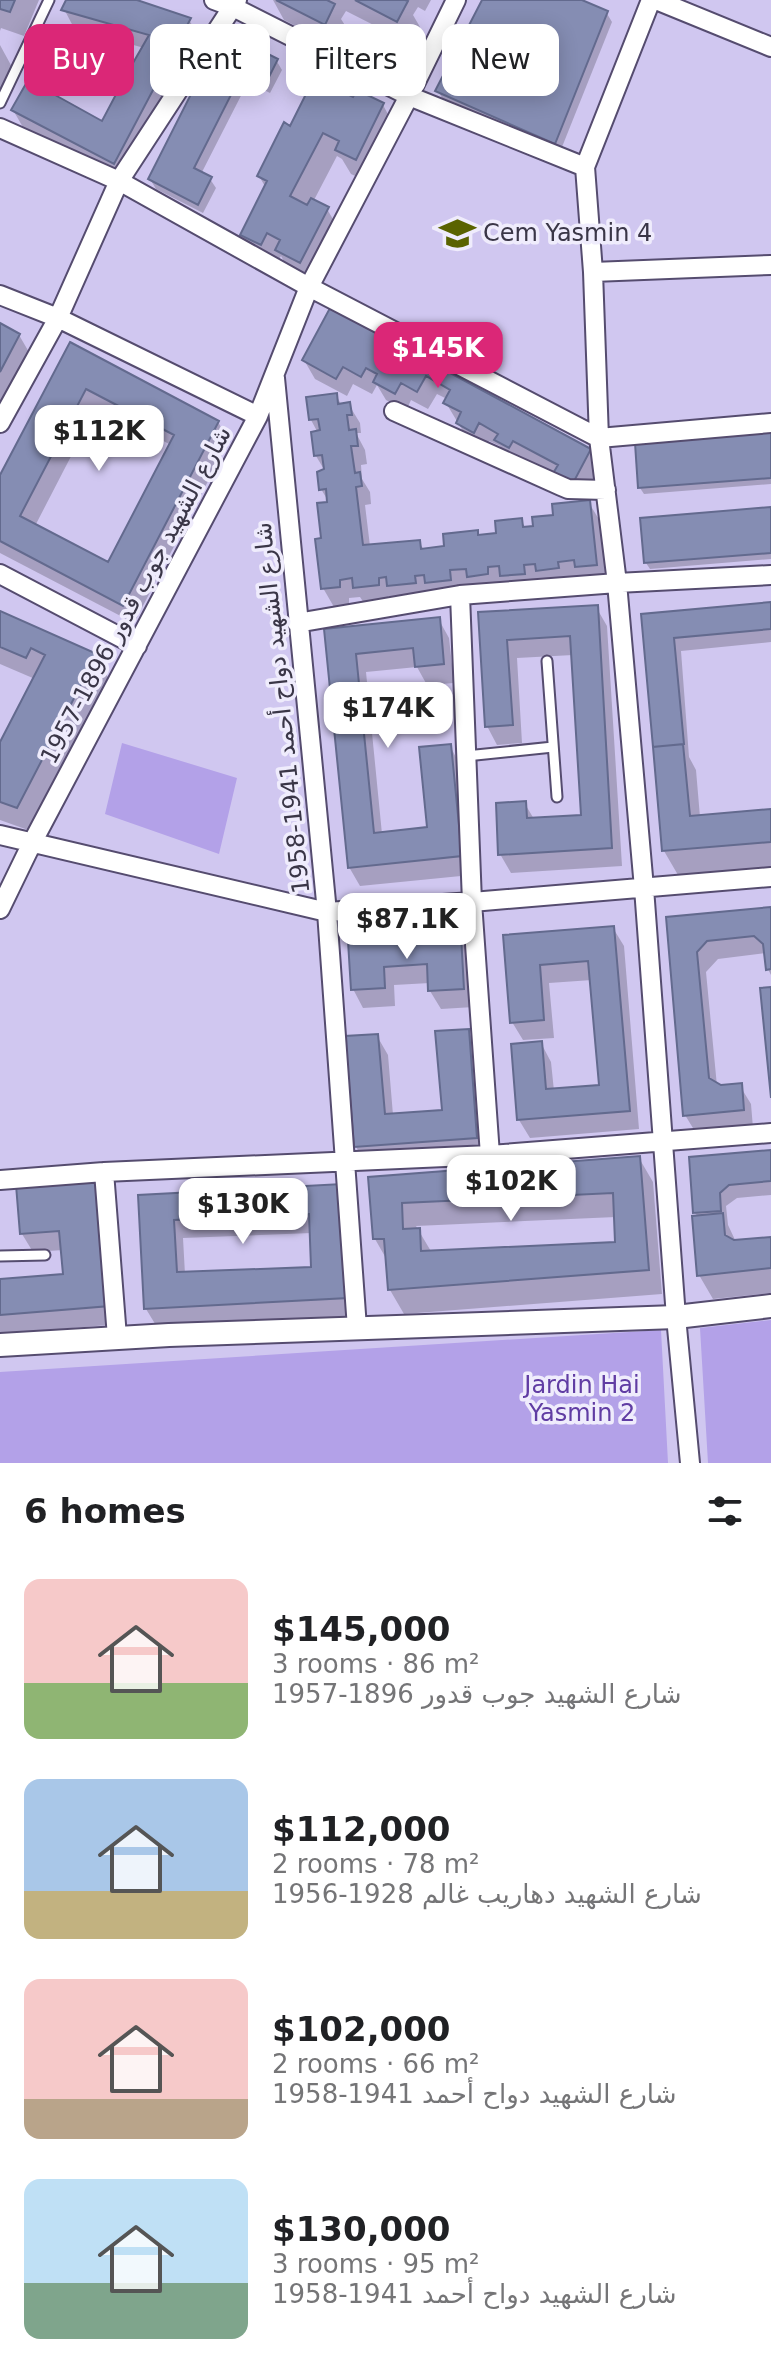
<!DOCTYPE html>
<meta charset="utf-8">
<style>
:root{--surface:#fff;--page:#f6f6f6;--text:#202124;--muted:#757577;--accent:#db2777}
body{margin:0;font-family:"DejaVu Sans",Cairo,sans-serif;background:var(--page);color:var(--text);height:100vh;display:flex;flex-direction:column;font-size:30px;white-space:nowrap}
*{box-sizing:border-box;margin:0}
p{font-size:26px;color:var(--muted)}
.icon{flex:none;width:44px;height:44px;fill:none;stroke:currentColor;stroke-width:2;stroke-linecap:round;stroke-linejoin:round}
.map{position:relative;height:1463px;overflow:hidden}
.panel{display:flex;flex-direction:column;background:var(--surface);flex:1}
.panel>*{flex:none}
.top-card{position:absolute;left:24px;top:24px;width:724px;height:72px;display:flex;gap:16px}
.price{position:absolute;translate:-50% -68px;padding:0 18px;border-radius:16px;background:#fff;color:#222;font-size:26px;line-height:52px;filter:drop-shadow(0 2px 4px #0008)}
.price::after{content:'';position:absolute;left:50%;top:48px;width:24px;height:18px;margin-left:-12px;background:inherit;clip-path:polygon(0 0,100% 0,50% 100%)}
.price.on{background:var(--accent);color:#fff}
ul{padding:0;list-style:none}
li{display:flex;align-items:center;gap:24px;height:200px;padding:0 24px}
li span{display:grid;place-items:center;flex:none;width:224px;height:160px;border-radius:16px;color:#555}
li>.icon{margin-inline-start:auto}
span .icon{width:96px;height:96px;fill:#fffc;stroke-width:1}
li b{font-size:34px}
h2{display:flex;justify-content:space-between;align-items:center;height:96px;padding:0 24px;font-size:34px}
.tag{padding:0 28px;border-radius:16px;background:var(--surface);box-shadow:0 4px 20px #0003;font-size:28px;line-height:72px}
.tag.on{background:var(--accent);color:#fff}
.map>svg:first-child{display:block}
.green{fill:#b3a1e8}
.shadow{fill:#0003;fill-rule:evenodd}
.building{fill:#858db3;stroke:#636a8e;stroke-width:2;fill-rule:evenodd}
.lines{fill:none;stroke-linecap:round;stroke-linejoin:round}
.service-casing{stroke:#554c6f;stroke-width:13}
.minor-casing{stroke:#554c6f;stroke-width:22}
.tertiary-casing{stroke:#554c6f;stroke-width:26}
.service{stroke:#fff;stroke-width:9}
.minor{stroke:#fff;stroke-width:18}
.tertiary{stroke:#fff;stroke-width:22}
.labels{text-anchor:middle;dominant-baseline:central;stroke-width:7;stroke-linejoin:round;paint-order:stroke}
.poi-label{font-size:24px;fill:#3a3647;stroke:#efecfc;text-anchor:start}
.street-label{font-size:24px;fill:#3a3647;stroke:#efecfc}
.park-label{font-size:24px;fill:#603ca3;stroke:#efecfc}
</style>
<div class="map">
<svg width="771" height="1463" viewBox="0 0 771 1463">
<rect width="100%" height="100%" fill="#d0c7f0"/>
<!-- green -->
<path class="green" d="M122 743 237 778 219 854 105 814Z
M771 1320V1463H708L700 1328Z
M661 1330 668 1463H0V1372Z"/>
<!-- shadow -->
<path class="shadow" d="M0 0H39L24 36 1 28 0 31Z
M68 0H131L189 20 200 38 125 182 24 129 13 110 103 123 120 92 113 79 130 73 144 48 74 28 64 9Z
M273 0H431L425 11 418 7 413 15 420 27 411 44 346 11 341 19 348 30 339 48 284 20Z
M484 0H576L606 12 612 22 560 152 443 100 438 90Z
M224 34 276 60 282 70 270 93 248 82 201 174 210 179 216 188 203 213 156 189 150 179Z
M0 45 12 67 0 90Z
M347 88 354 100 383 105 396 129 370 183 351 174 342 159 337 156 313 202 327 209 341 233 314 286 291 274 281 256 274 268 256 259 242 235 266 188 259 176 291 128Z
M330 311 590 450 601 469 583 503 565 493 554 474 524 458 520 465 507 459 500 446 489 441 485 450 469 441 446 403 447 399 437 394 428 409 411 400 406 411 386 400 377 385 372 394 353 384 347 396 315 379 304 360Z
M0 325 19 335 33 359 0 421Z
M70 344 218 422 229 441 134 623 0 553V479ZM97 406 171 445 109 565 35 526Z
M336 395 342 406 349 405 360 423 361 433H356L365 450 367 464 361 465 362 479 370 492 371 504 365 505 370 546 419 542 424 550 446 548 477 532 479 537 498 535 521 520 526 529 589 503 600 521 606 583 400 604 395 596H388L389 603 366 606 360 597 349 598V605L334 607 323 588V540L330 504 321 489 325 471 316 456 318 433 311 420Z
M771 434V484L644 494 640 488 637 445Z
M771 509V559L650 569 646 563Z
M771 604V642L681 651 689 757 696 770 700 817 771 811V867L678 875 664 851 643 616Z
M596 607 607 626 622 866 511 873 500 854 525 804 534 819 583 816 573 655 517 658 522 743 497 745 487 726 480 614Z
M0 614 95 655 109 679 31 831 0 820V746L35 679 0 664Z
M439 620 449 638 454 683 427 685 417 667 366 672 382 834 430 829 450 746 460 765 471 875 360 886 349 867 326 631Z
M771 909V975L768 969 766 953 718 959 706 972 717 1086H740L751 1104 753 1128 696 1133 685 1115 668 918Z
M613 928 624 946 639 1129 530 1138 519 1120 541 1043 551 1062 554 1091 601 1087 592 980 549 983 554 1038 523 1040 512 1022 505 937Z
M460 937 470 955 474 1007 441 1009 430 991V983L394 985 395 1006 363 1008 353 989 350 943Z
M468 1031 478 1049 487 1156 367 1165 356 1147 377 1036 388 1055 393 1115 444 1111Z
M771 1152V1195L737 1198 726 1206 728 1225 736 1242 771 1239V1293L713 1299 699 1275 698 1217 695 1213 691 1159Z
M639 1158 653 1182 662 1294 404 1314 390 1290 387 1260 375 1239 370 1179ZM616 1217 617 1244 432 1253 416 1226Z
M99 1180 120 1324 0 1334V1281L65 1276 63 1250 33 1252 22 1234 18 1187Z
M340 1186 357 1316 157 1327 146 1309 140 1197ZM312 1233 313 1269 185 1274 183 1238Z"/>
<!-- building -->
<path class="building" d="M0 0H15L10 12 0 9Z
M66 0H137L191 18 114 164 11 110 28 80 102 121 121 85 110 80 118 64 129 70 149 35 61 10Z
M276 0H327L335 4 325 25Z
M355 0H405L408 1 397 22Z
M482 0H582L608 11 555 144 435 91Z
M223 31 278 59 265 85 242 73 194 168 212 177 198 205 148 179Z
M318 70 348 86 345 93 353 97 357 90 384 103 356 160 335 150 339 141 323 133 290 196 307 205 311 198 329 207 300 263 275 250 280 240 267 233 261 245 240 235 267 181 257 176 284 122 290 126Z
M330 308 591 449 572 485 552 475 558 465 513 441 509 448 494 440 498 434 479 423 474 433 456 423 461 412 443 403 450 390 426 376 417 392 401 383 395 394 373 382 377 374 366 368 361 377 343 367 336 379 302 360Z
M0 323 20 334 0 372Z
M70 342 219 421 123 606 0 541V475ZM86 389 174 435 108 562 20 516Z
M337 393 338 404 350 402 352 415H347L349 430 356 429 358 446H351L355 473 360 472 362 486 356 487 363 545 420 540 421 549 444 546 443 534 478 530V535L496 533 495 521 522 518 523 527 533 526 532 517 553 515 552 504 590 500 597 565 575 567 574 560 558 562 559 568 536 571 535 564 524 565 525 574 500 576 499 566 488 567V574L467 577 466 569 450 570 451 580 425 583 424 575 415 576 416 583 387 586 386 577 379 578V585L353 588 352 578 340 580V587L321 589 315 539 321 538 317 503 327 502 326 489 319 490 317 472 324 469 322 455 314 456 311 432 320 430 318 419 309 420 306 397Z
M771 432V478L638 488 635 443Z
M771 507V553L644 563 640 518Z
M771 602V629L674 638 684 744 653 747 641 614Z
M598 605 612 848 498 855 496 803 526 801 527 818 581 815 570 636 507 640 513 725 485 727 478 612Z
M0 611 97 654 17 808 0 802V742L45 655 31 648 26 658 0 647Z
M440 617 444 664 415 667 413 648 356 654 374 833 427 827 419 747 451 744 462 856 348 868 324 629Z
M683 744 690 816 771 809V842L662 851 653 747Z
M771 907V969L766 970 763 944 754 936 707 941 697 952 709 1078 721 1085 742 1083 744 1110 683 1116 666 917Z
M614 926 630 1111 517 1120 511 1044 542 1041 546 1089 599 1085 588 961 540 965 544 1020 510 1023 503 935Z
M461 935 464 989 428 991 427 964 384 967 385 988 351 990 348 941Z
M771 987V1098L760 988Z
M469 1029 477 1138 354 1147 345 1036 378 1034 385 1114 442 1110 435 1031Z
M771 1150V1181L729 1185 720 1193 721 1211 693 1213 689 1157Z
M640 1156 649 1270 388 1290 384 1239H373L368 1177ZM613 1193 615 1242 421 1251 420 1228 403 1229 402 1203Z
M100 1178 110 1306 0 1315V1279L63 1274 59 1231 20 1234 16 1185Z
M342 1184 348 1298 144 1309 138 1195ZM309 1214 311 1267 177 1272 174 1220Z
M723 1213 725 1235 734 1240 771 1237V1268L697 1276 692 1216Z"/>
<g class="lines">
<defs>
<path id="service" d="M0 103 49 0
M547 661 557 797
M466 756 553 747
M0 1256 45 1255"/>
<path id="minor" d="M214 0 233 7 409 96 585 167
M651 0 585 167 593 272 599 438 617 583 644 888 676 1317 690 1463
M656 0 771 47
M0 128 119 181 309 287 599 438 771 423
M593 272 771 265
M0 295 58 318 258 416
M275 378 327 912 357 1328
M394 411 561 486 568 489 606 490
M0 423 58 318 119 181 237 0
M0 574 137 646
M460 595 472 902 490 1155
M297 623 460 595 617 583 771 575
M0 835 327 912 472 902 771 877
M0 909 32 843 258 416 309 287 409 96 456 0
M104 1172 117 1337
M0 1180 104 1172 490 1155 771 1133"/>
<path id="tertiary" d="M0 1345 169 1335 676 1317 771 1306"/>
</defs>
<!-- service casing -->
<use href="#service" class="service-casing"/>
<!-- minor casing -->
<use href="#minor" class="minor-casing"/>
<!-- tertiary casing -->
<use href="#tertiary" class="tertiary-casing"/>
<!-- service -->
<use href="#service" class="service"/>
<!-- minor -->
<use href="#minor" class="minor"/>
<!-- tertiary -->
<use href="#tertiary" class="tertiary"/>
</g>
<!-- icons -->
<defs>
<symbol id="school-bare" viewBox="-9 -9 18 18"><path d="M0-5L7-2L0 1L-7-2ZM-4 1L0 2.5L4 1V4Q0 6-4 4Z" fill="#5a6300" stroke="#efecfc" stroke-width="2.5" paint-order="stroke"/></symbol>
</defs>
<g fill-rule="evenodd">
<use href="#school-bare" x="432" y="208" width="51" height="51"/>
</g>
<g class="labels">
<!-- poi labels -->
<g class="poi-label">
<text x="483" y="233">Cem Yasmin 4</text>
</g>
<!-- street labels -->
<g class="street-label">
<text transform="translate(136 595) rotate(-62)">شارع الشهيد جوب قدور 1896-1957</text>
<text transform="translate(282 708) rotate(-96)">شارع الشهيد دواح أحمد 1941-1958</text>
</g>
<!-- park labels -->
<g class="park-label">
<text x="582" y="1385">Jardin Hai<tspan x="582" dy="28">Yasmin 2</tspan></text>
</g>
</g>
</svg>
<b class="price on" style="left:438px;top:390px">$145K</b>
<b class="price" style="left:99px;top:473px">$112K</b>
<b class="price" style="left:388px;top:750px">$174K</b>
<b class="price" style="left:407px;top:961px">$87.1K</b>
<b class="price" style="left:511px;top:1223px">$102K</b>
<b class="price" style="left:243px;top:1246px">$130K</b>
<div class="top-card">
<a class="tag on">Buy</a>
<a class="tag">Rent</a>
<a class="tag">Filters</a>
<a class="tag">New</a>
</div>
</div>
<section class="panel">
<h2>6 homes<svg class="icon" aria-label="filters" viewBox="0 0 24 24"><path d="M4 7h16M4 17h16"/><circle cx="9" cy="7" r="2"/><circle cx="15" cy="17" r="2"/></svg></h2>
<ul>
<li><span style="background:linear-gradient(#f6c9c9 65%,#8fb573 0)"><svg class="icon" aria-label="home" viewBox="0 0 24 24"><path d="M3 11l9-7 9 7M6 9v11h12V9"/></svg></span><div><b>$145,000</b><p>3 rooms · 86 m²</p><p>شارع الشهيد جوب قدور 1896-1957</p></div></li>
<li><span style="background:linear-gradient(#a9c7e8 70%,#c2b280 0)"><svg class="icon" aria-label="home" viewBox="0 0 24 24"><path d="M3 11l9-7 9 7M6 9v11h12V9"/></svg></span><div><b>$112,000</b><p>2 rooms · 78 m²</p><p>شارع الشهيد دهاريب غالم 1928-1956</p></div></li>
<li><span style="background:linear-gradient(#f6c9c9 75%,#b9a48a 0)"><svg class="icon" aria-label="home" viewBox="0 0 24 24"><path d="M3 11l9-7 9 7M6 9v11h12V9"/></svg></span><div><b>$102,000</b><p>2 rooms · 66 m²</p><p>شارع الشهيد دواح أحمد 1941-1958</p></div></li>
<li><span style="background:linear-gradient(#bfe0f5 65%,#7fa58c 0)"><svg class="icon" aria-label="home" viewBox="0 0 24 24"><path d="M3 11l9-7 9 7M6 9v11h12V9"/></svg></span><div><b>$130,000</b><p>3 rooms · 95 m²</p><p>شارع الشهيد دواح أحمد 1941-1958</p></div></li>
</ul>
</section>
